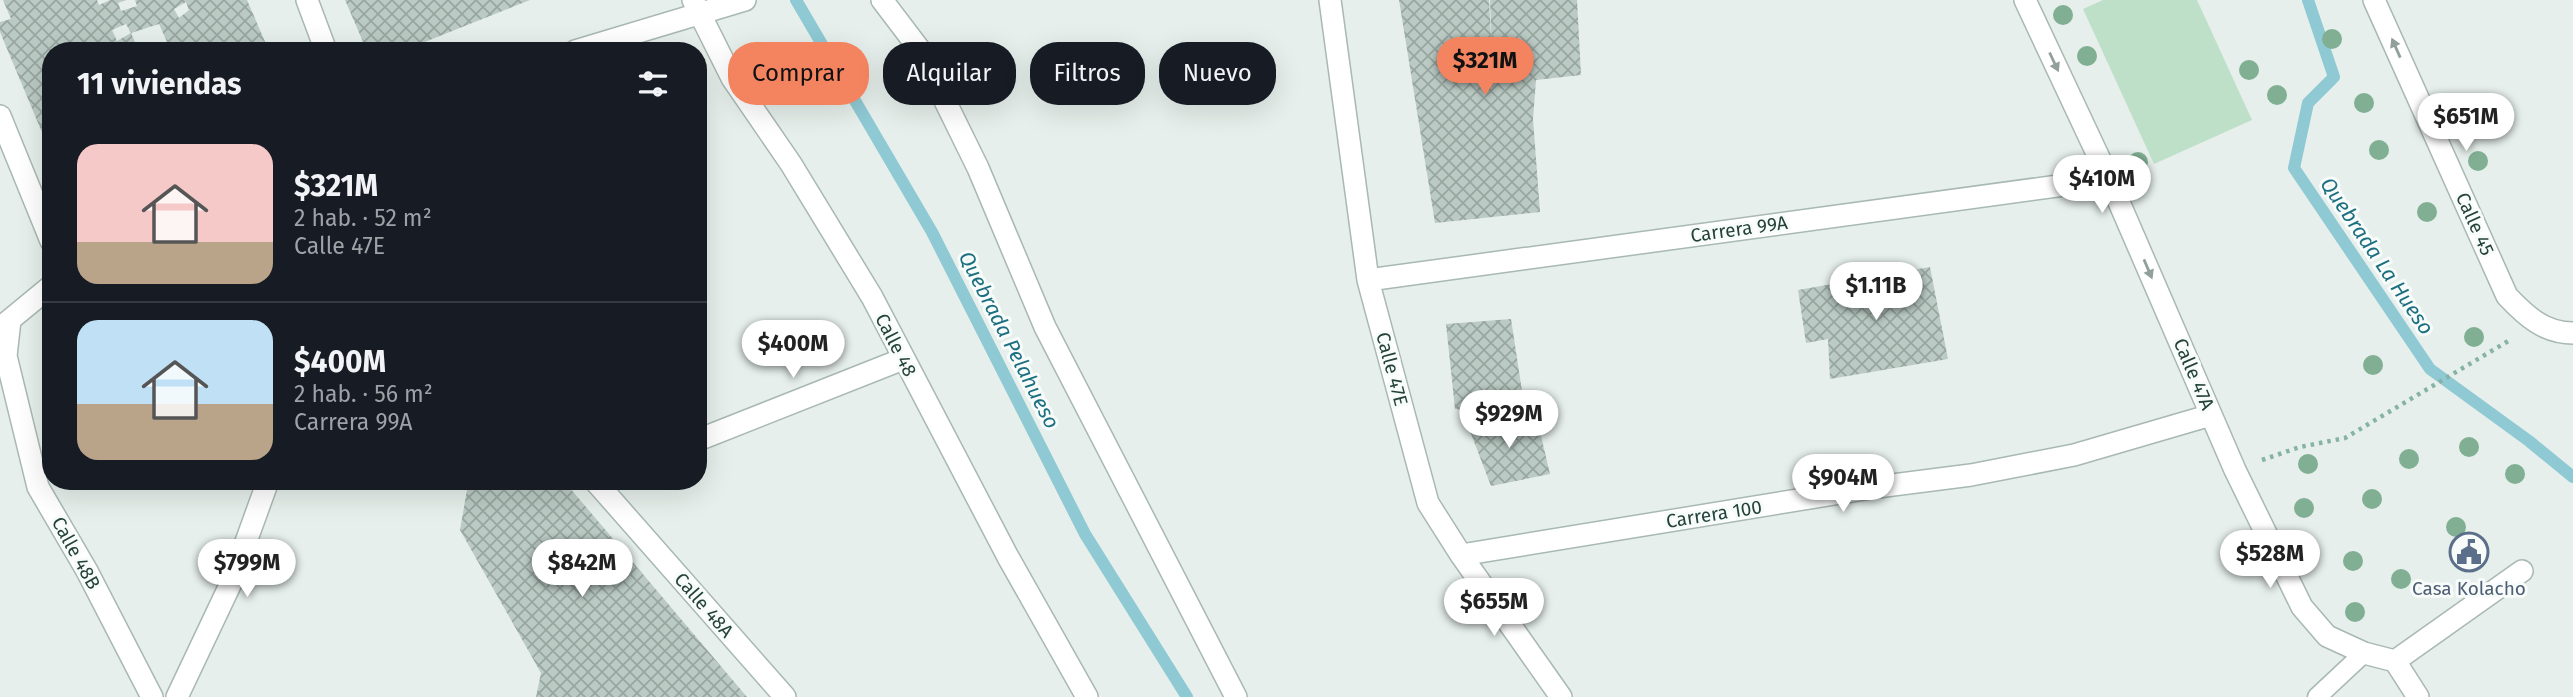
<!DOCTYPE html>
<html lang="es">
<meta charset="utf-8">
<style>
:root{--surface:#171b24;--page:#242831;--text:#f1f3f6;--muted:#9ea1a6;--line:#363941;--accent:#f4845f}
body{margin:0;font-family:"Fira Sans",sans-serif;background:var(--page);color:var(--text);height:100vh;display:flex;flex-direction:column;font-size:26px;white-space:nowrap}
*{box-sizing:border-box;margin:0}
p{font-size:23px;color:var(--muted)}
.icon{flex:none;width:38px;height:38px;fill:none;stroke:currentColor;stroke-width:2;stroke-linecap:round;stroke-linejoin:round}
.map{position:relative;flex:1;overflow:hidden}
.drawer{position:absolute;left:42px;top:42px;width:665px;height:448px;display:flex;flex-direction:column;background:var(--surface);border-radius:28px;box-shadow:0 7px 28px #0002}
.drawer>*{flex:none}
.hud{position:absolute;left:728px;top:42px;width:665px;height:63px;display:flex;gap:14px}
.price{position:absolute;translate:-50% -60px;padding:0 16px;border-radius:24px;background:#fff;color:#222;font-size:23px;line-height:46px;filter:drop-shadow(0 2px 4px #0008)}
.price::after{content:'';position:absolute;left:50%;top:42px;width:21px;height:16px;margin-left:-10px;background:inherit;clip-path:polygon(0 0,100% 0,50% 100%)}
.price.active{background:var(--accent);color:#111}
ul{padding:0;list-style:none}
li{display:flex;align-items:center;gap:21px;height:175px;padding:0 35px}
li+li{border-top:2px solid var(--line)}
li span{display:grid;place-items:center;flex:none;width:196px;height:140px;border-radius:21px;color:#555}
li>.icon{margin-inline-start:auto}
span .icon{width:84px;height:84px;fill:#fffc;stroke-width:1}
li b{font-size:30px}
h2{display:flex;justify-content:space-between;align-items:center;height:84px;padding:0 35px;font-size:30px}
.chip{padding:0 24px;border-radius:28px;background:var(--surface);box-shadow:0 7px 28px #0002;font-size:24px;line-height:63px}
.chip.active{background:var(--accent);color:#111}
.map>svg:first-child{display:block}
.grass{fill:#bfe0c8}
.lines{fill:none;stroke-linecap:round;stroke-linejoin:round}
.stream{stroke:#8ec9d4;stroke-width:12}
.building{fill:url(#building-cross-hatch);fill-rule:evenodd}
.service-casing{stroke:#a8b8b2;stroke-width:21}
.minor-casing{stroke:#a8b8b2;stroke-width:24}
.path{stroke:#86b3a5;stroke-width:4.5;stroke-dasharray:3.5 5;stroke-linecap:butt}
.service{stroke:#fff;stroke-width:18}
.minor{stroke:#fff;stroke-width:21}
.tree{fill:#80af93}
.oneway{fill:#92a09c}
.labels{text-anchor:middle;dominant-baseline:central;stroke-width:6;stroke-linejoin:round;paint-order:stroke}
.street-label{font-size:19px;fill:#24423a;stroke:#f7fbf9}
.service-label{font-size:19px;fill:#4e5e75;stroke:#f7fbf9}
.water-label{font-size:21px;font-style:italic;fill:#1c6f80;stroke:#f7fbf9}
</style>
<div class="map">
<svg width="2573" height="697" viewBox="0 0 2573 697">
<defs>
<pattern id="building-cross-hatch" width="8" height="8" patternUnits="userSpaceOnUse" patternTransform="scale(1.75)"><rect width="8" height="8" fill="#bbcac4"/><path d="M0 0l8 8M0 8l8-8" fill="none" stroke="#98a6a0"/></pattern>
</defs>
<rect width="100%" height="100%" fill="#e6efeb"/>
<!-- grass -->
<path class="grass" d="M2103 0H2197L2252 120 2154 164 2083 9Z"/>
<g class="lines">
<!-- stream -->
<path class="stream" d="M796 0 932 232 1085 534 1187 697
M2308 0 2334 77 2308 103 2294 168 2430 369 2529 441 2573 477"/>
</g>
<!-- building -->
<path class="building" d="M3 0H97L99 5 110 0H126L118 3 121 11 137 6 135 0H247L269 51H171L159 24 131 33 139 51H51V154L0 32V22L11 19ZM186 2 189 10 179 18 174 9ZM126 24 131 33 117 41 112 30Z
M345 0H530L402 51H367Z
M1399 0H1489L1492 55 1490 0H1577L1581 75 1536 80 1533 119 1540 212 1435 223Z
M1930 267 1948 359 1830 379 1828 339 1806 343 1798 290Z
M1511 319 1526 417 1455 409 1446 324Z
M1465 418 1538 423 1550 474 1491 486Z
M482 481H564L747 697H536L541 673 460 530 467 490Z"/>
<g class="lines">
<defs>
<path id="service" d="M2317 697 2364 653"/>
<path id="minor" d="M307 0 326 51
M693 0 732 78 791 164 872 297 1008 557 1087 697
M882 0 920 50 978 168 1045 327 1236 697
M1330 0 1368 280 1428 503 1461 555 1561 697
M2025 0 2109 179 2235 470 2302 607 2327 636 2364 653 2395 661 2418 697
M2374 0 2507 296C2526 316 2544 333 2573 333
M575 51 745 0
M0 116 51 241
M1368 280 2109 179
M10 320 6 356 38 487 87 571 152 697
M0 328 51 286
M698 440 903 359
M595 481 785 697
M1461 555 1877 487 1971 475 2074 455 2211 415
M2395 661 2522 571
M177 697 231 583 268 481"/>
</defs>
<!-- service casing -->
<use href="#service" class="service-casing"/>
<!-- minor casing -->
<use href="#minor" class="minor-casing"/>
<!-- path -->
<path class="path" d="M2262 460 2300 447 2345 438 2510 340"/>
<!-- service -->
<use href="#service" class="service"/>
<!-- minor -->
<use href="#minor" class="minor"/>
</g>
<!-- trees -->
<g class="tree">
<circle cx="2063" cy="15" r="10"/>
<circle cx="2332" cy="39" r="10"/>
<circle cx="2087" cy="56" r="10"/>
<circle cx="2249" cy="70" r="10"/>
<circle cx="2277" cy="95" r="10"/>
<circle cx="2364" cy="103" r="10"/>
<circle cx="2379" cy="150" r="10"/>
<circle cx="2478" cy="161" r="10"/>
<circle cx="2138" cy="162" r="10"/>
<circle cx="2427" cy="212" r="10"/>
<circle cx="2474" cy="337" r="10"/>
<circle cx="2373" cy="365" r="10"/>
<circle cx="2469" cy="447" r="10"/>
<circle cx="2409" cy="459" r="10"/>
<circle cx="2308" cy="464" r="10"/>
<circle cx="2515" cy="474" r="10"/>
<circle cx="2372" cy="499" r="10"/>
<circle cx="2304" cy="508" r="10"/>
<circle cx="2456" cy="527" r="10"/>
<circle cx="2353" cy="561" r="10"/>
<circle cx="2401" cy="579" r="10"/>
<circle cx="2355" cy="612" r="10"/>
</g>
<!-- one-way arrows -->
<defs><path id="oneway-solid" d="M-6-.8H1V-3.2L6.5 0L1 3.2V.8H-6Z" transform="scale(1.75)"/></defs>
<g class="oneway">
<use href="#oneway-solid" transform="translate(2396 48) rotate(-114)"/>
<use href="#oneway-solid" transform="translate(2054 62) rotate(65)"/>
<use href="#oneway-solid" transform="translate(2148 269) rotate(67)"/>
</g>
<!-- icons -->
<defs>
<symbol id="civic-ring" viewBox="-11 -11 22 22"><circle r="9.5" fill="#f7fbf9" stroke="#5c6f8a" stroke-width="1.5"/><path d="M-.6-6.5H3V-4.5H.6V-3L4-1V1h2V6H-6V1h2V-1L-.6-3ZM-1.2 2.5V6h2.4V2.5Z" fill="#5c6f8a"/></symbol>
</defs>
<g fill-rule="evenodd">
<use href="#civic-ring" x="2447" y="530" width="44" height="44"/>
</g>
<g class="labels">
<!-- street labels -->
<g class="street-label">
<text transform="translate(2475 224) rotate(66)">Calle 45</text>
<text transform="translate(1739 229) rotate(-8)">Carrera 99A</text>
<text transform="translate(896 345) rotate(63)">Calle 48</text>
<text transform="translate(1392 369) rotate(75)">Calle 47E</text>
<text transform="translate(2194 374) rotate(67)">Calle 47A</text>
<text transform="translate(1714 514) rotate(-9)">Carrera 100</text>
<text transform="translate(76 553) rotate(61)">Calle 48B</text>
<text transform="translate(704 605) rotate(49)">Calle 48A</text>
</g>
<!-- service labels -->
<g class="service-label">
<text x="2469" y="588">Casa Kolacho</text>
</g>
<!-- water labels -->
<g class="water-label">
<text transform="translate(2377 256) rotate(56)">Quebrada La Hueso</text>
<text transform="translate(1009 340) rotate(63)">Quebrada Pelahueso</text>
</g>
</g>
</svg>
<b class="price active" style="left:1485px;top:97px">$321M</b>
<b class="price" style="left:2466px;top:153px">$651M</b>
<b class="price" style="left:2102px;top:215px">$410M</b>
<b class="price" style="left:1876px;top:322px">$1.11B</b>
<b class="price" style="left:793px;top:380px">$400M</b>
<b class="price" style="left:1509px;top:450px">$929M</b>
<b class="price" style="left:1843px;top:514px">$904M</b>
<b class="price" style="left:2270px;top:590px">$528M</b>
<b class="price" style="left:247px;top:599px">$799M</b>
<b class="price" style="left:582px;top:599px">$842M</b>
<b class="price" style="left:1494px;top:638px">$655M</b>
<div class="hud">
<a class="chip active">Comprar</a>
<a class="chip">Alquilar</a>
<a class="chip">Filtros</a>
<a class="chip">Nuevo</a>
</div>
<section class="drawer">
<h2>11 viviendas<svg class="icon" aria-label="filters" viewBox="0 0 24 24"><path d="M4 7h16M4 17h16"/><circle cx="9" cy="7" r="2"/><circle cx="15" cy="17" r="2"/></svg></h2>
<ul>
<li><span style="background:linear-gradient(#f6c9c9 70%,#b9a48a 0)"><svg class="icon" aria-label="home" viewBox="0 0 24 24"><path d="M3 11l9-7 9 7M6 9v11h12V9"/></svg></span><div><b>$321M</b><p>2 hab. · 52 m²</p><p>Calle 47E</p></div></li>
<li><span style="background:linear-gradient(#bfe0f5 60%,#b9a48a 0)"><svg class="icon" aria-label="home" viewBox="0 0 24 24"><path d="M3 11l9-7 9 7M6 9v11h12V9"/></svg></span><div><b>$400M</b><p>2 hab. · 56 m²</p><p>Carrera 99A</p></div></li>
</ul>
</section>
</div>
